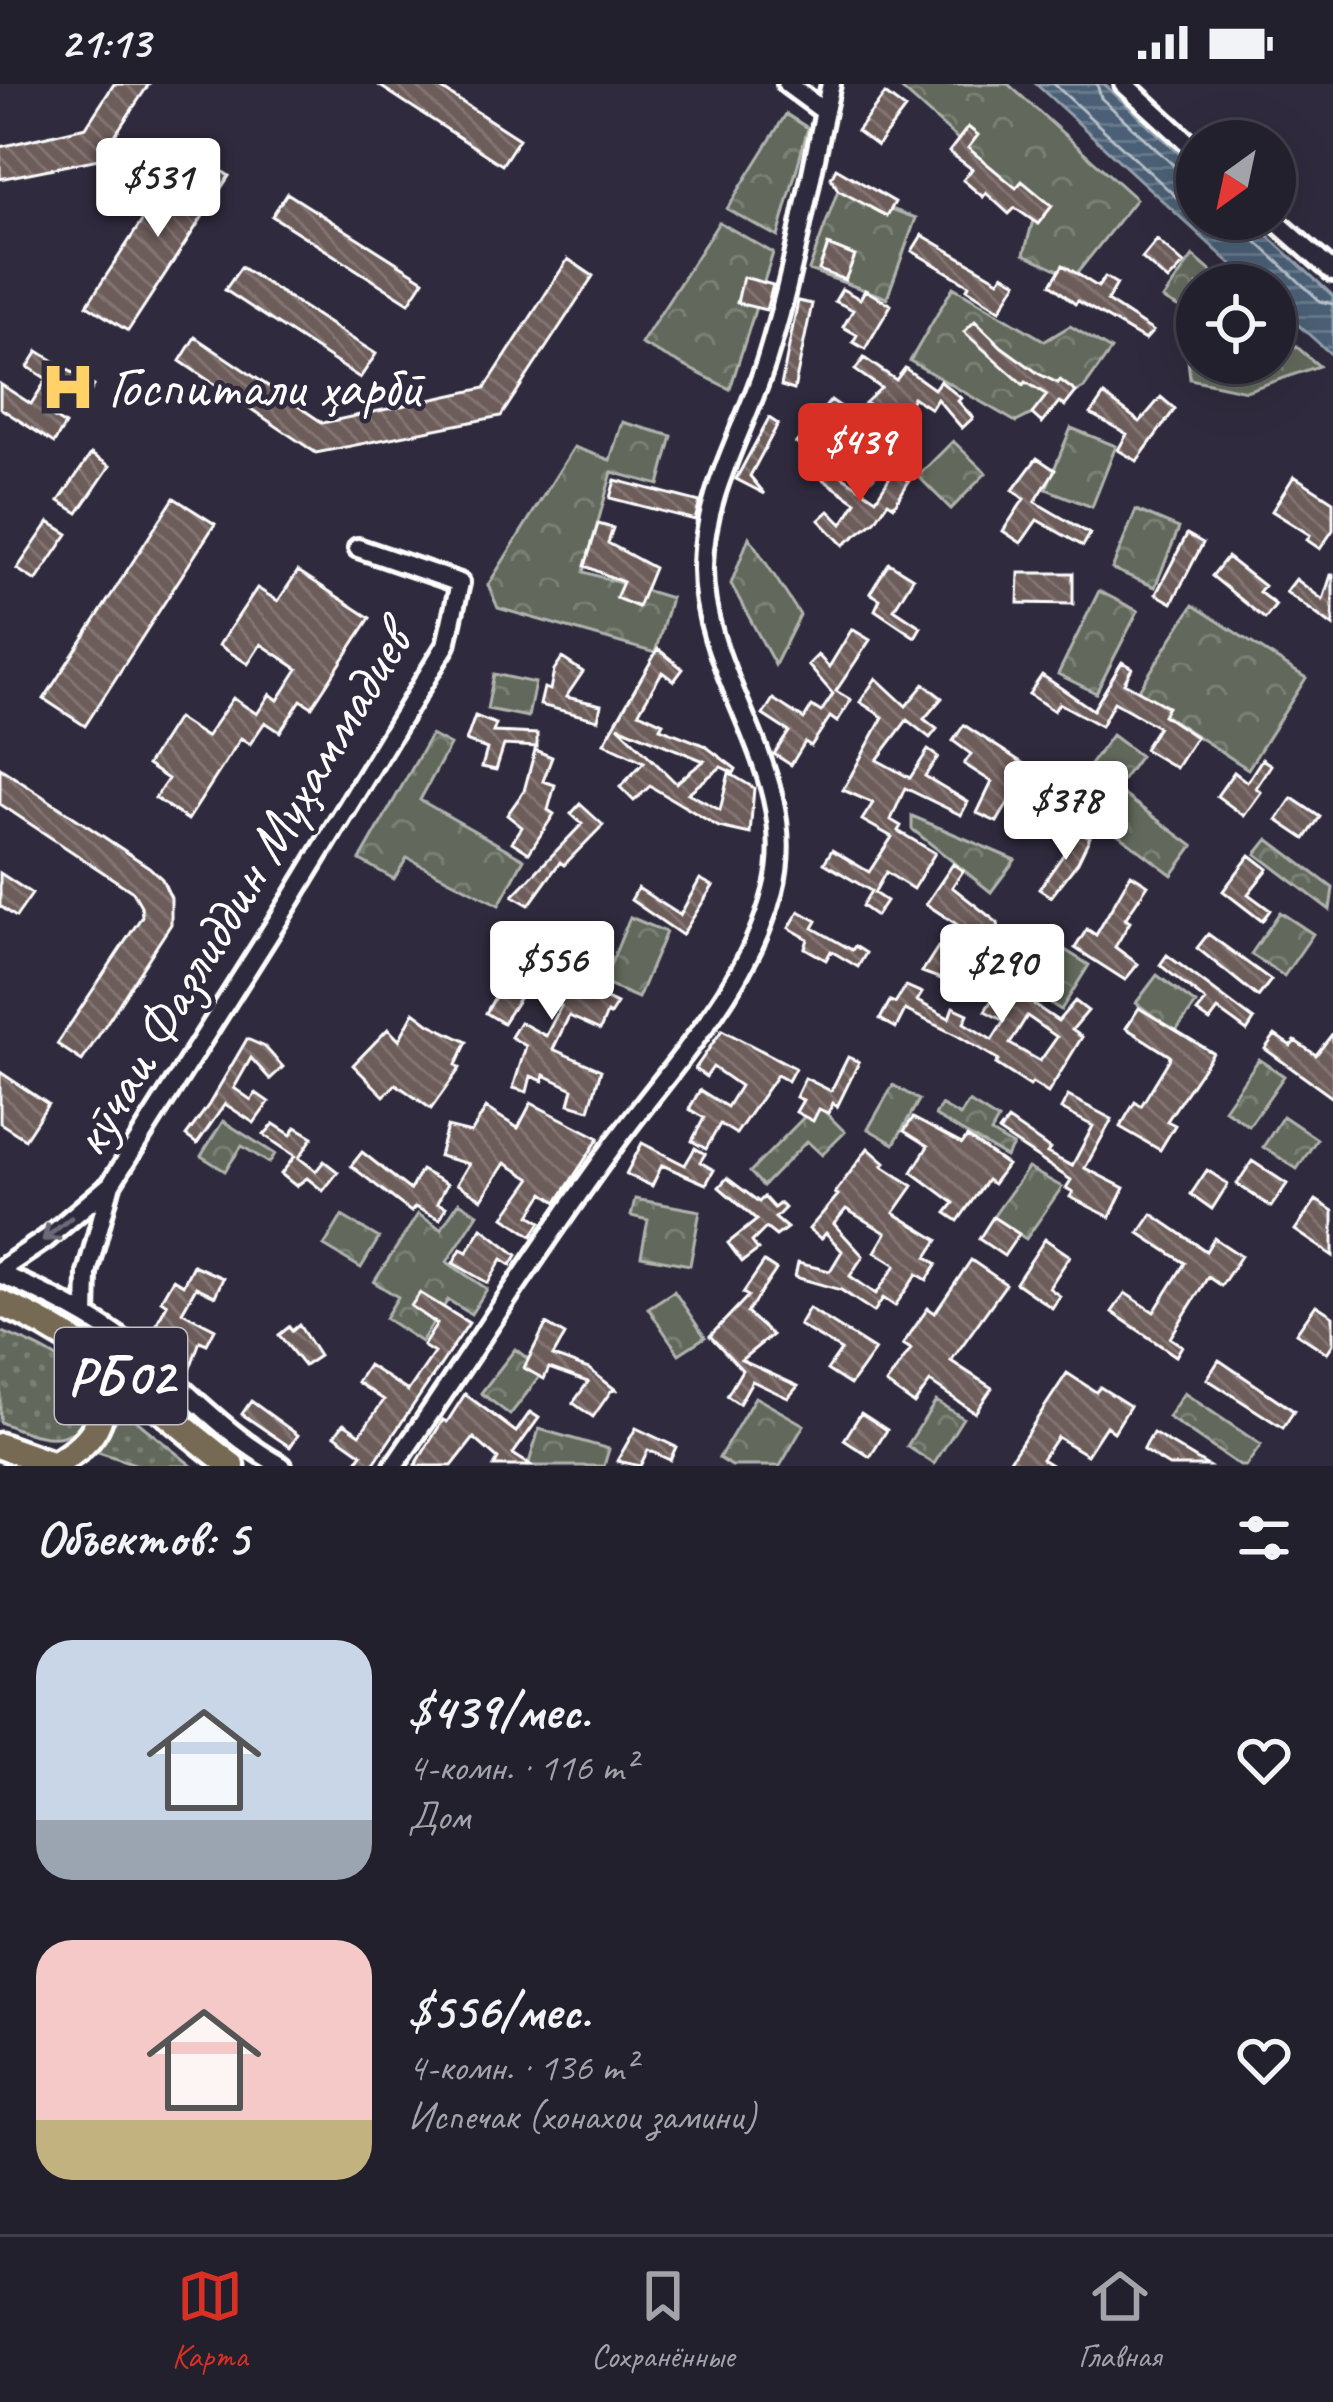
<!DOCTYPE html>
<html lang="ru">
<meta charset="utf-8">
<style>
:root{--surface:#23202e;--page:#2b2836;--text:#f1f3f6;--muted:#a3a3aa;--line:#403e4a;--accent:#d93025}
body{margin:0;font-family:Caveat,sans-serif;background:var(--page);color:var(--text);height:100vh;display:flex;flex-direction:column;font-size:45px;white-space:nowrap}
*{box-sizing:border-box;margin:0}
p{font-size:39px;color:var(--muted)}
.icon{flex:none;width:66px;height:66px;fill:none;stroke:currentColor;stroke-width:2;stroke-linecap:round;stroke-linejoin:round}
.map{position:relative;height:1382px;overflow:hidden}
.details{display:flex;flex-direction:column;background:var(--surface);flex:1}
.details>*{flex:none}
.needle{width:78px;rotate:213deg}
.tools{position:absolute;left:1176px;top:36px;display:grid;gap:24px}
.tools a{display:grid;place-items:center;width:120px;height:120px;border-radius:50%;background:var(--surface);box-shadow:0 12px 48px #0002,0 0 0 3px var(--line);font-size:60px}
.price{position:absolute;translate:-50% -102px;padding:0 27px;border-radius:12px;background:#fff;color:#222;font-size:39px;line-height:78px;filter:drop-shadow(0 3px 6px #0008)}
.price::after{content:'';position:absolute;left:50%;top:72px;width:36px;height:27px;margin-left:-18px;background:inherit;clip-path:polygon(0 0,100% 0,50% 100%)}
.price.on{background:var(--accent);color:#fff}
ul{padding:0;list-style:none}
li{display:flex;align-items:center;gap:36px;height:300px;padding:0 36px}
li span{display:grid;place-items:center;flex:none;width:336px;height:240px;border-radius:36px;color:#555}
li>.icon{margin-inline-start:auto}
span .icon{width:144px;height:144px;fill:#fffc;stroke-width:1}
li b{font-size:51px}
h2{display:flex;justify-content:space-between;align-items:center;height:144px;padding:0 36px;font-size:51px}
.status{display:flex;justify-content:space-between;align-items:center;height:84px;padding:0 60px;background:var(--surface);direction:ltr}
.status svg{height:33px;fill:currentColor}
.menu{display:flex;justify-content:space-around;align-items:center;height:168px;border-top:3px solid var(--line);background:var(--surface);font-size:33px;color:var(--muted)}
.menu a{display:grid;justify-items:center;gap:6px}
.menu .on{color:var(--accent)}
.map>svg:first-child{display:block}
.grass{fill:url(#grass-dots);stroke:#b0b4ae;stroke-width:3}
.forest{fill:url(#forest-crowns);stroke:#b0b4ae;stroke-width:3}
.water{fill:url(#water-rules);stroke:#93a0ad;stroke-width:3}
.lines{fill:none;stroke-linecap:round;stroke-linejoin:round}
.shore{stroke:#b7c0c8;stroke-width:3}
.building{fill:url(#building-back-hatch);stroke:#fff;stroke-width:3;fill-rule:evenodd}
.minor-casing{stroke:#fff;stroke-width:26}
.highway-casing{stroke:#fff;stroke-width:33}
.minor{stroke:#2f2a3d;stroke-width:16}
.highway{stroke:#766a54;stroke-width:24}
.oneway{stroke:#6d6a77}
.labels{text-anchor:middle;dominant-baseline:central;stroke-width:9;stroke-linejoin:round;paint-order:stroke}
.shield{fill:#2f2a3d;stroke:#c1bfc5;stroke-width:3}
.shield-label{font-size:54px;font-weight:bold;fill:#fff}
.poi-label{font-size:57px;fill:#fff;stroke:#2f2a3d;text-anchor:start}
.street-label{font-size:57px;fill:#fff;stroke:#2f2a3d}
</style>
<div class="status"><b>21:13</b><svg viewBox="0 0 49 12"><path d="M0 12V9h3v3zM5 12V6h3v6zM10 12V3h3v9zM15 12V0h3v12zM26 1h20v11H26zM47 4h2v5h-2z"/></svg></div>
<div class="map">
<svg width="1333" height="1382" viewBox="0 0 1333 1382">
<defs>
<pattern id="grass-dots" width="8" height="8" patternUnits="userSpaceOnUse" patternTransform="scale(3)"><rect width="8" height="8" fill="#62695c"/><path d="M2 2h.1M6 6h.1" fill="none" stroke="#7a8074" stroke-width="1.8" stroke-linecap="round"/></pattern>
<pattern id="forest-crowns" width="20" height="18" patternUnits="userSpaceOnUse" patternTransform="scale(3)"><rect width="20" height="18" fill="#62695c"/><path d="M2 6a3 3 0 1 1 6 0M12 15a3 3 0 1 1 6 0" fill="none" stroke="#7a8074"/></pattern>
<pattern id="water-rules" width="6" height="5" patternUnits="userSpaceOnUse" patternTransform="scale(3)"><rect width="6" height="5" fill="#4b6176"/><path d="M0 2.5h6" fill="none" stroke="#66798b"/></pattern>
<pattern id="building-back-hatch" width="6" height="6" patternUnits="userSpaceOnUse" patternTransform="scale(3)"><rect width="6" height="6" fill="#6c5c5a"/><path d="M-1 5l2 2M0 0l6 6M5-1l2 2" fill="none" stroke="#827473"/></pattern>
</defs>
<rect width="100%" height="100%" fill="#2f2a3d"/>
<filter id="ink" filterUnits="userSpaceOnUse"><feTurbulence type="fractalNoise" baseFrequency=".00833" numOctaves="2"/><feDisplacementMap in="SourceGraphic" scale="24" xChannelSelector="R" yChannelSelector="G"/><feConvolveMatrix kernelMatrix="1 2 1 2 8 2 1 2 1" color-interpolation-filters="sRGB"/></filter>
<g filter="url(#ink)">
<!-- grass -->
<path class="grass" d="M0 1247C38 1262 91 1282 91 1328 69 1368 34 1352 0 1338Z
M117 1321 192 1382H141L95 1367 116 1336Z"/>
<!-- forest -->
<path class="forest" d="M896 0H1008L1136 115 1074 193 1024 170 1036 125Z
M786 30 808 44 778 153 727 125Z
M838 106 916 134 887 214 809 186Z
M719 138 773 169 730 305 641 260Z
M1193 172 1227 201H1197V279H1275V244L1319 282 1246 307 1190 295 1183 226 1163 215Z
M953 203 1045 257 1070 242 1111 266 1084 304 1016 338 910 277Z
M873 333 904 361 872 395 841 367Z
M622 338 672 352 659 401 612 388 584 488 671 514 655 569 498 524 488 501 574 363 610 376Z
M1071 344 1116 362 1092 423 1046 405Z
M953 357 986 389 951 425 918 392Z
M1136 426 1179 444 1155 503 1112 485Z
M749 453 800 531 775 581 731 500Z
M1099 507 1138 527 1096 609 1058 590Z
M1193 521 1306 594 1248 685 1135 612Z
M494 590 535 599 528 633 487 625Z
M431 651 450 661 420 716 524 775 499 821 407 774 394 795 360 776Z
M1112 651 1140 672 1116 705 1193 762 1172 791 1067 712Z
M912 732 1015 776 991 808 912 745Z
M1268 755 1333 804 1330 826 1256 770Z
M1280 828 1313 850 1284 892 1251 870Z
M630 833 666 848 638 914 603 899Z
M1065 866 1089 881 1061 926 1037 911Z
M1157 891 1196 920 1175 948 1136 919Z
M1259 975 1284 992 1249 1042 1224 1025Z
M893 1001 919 1016 894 1060 868 1045Z
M969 1018 998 1036 991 1049 1013 1062 1006 1073 935 1032 941 1021 960 1032Z
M817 1020 845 1048 822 1071 807 1057 763 1102 750 1088Z
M1283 1032 1317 1055 1297 1085 1263 1063Z
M223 1037 275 1070 269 1079 242 1062 225 1087 201 1072Z
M1028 1084 1062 1103 1026 1155 993 1133Z
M635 1115 700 1127 690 1181 641 1172 648 1136 631 1132Z
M459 1118 478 1130 447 1178 487 1205 471 1230 448 1216 421 1258 385 1234 398 1213 374 1198 418 1130 441 1145Z
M342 1132 379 1154 361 1184 324 1162Z
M674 1207 705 1253 679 1270 648 1224Z
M515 1265 544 1287 510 1331 481 1309Z
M1184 1309 1261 1361 1246 1382H1240L1168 1333Z
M755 1313 804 1341 780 1382H732L719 1374Z
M936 1317 963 1334 934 1380 907 1362Z
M539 1345 609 1365 604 1382H528Z"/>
<!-- water -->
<path class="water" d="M1036 0H1104L1197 86V135H1250L1333 212V272L1275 220V201H1254Z"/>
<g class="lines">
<!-- shore -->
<path class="shore" d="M1054 0 1197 132
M1097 0 1101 14 1184 91 1197 94
M1243 135 1247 149 1320 217 1333 220"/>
</g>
<!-- building -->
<path class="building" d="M114 0H149L99 75 0 95V63L86 43Z
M377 0H434L519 55 502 81Z
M885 10 905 25 877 62 857 47Z
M968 43 978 51 968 64 1016 104 1022 97 1052 122 1038 140 1015 124 1009 130 986 109 983 113 963 96 972 85 949 68Z
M189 65 229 92 128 247 87 221Z
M836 84 895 118 887 132 838 106 831 94Z
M287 109 424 196 409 219 272 132Z
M922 151 999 196 1003 190 1017 198 1000 226 967 205 969 201 912 167Z
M1157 156 1184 180 1168 197 1142 174Z
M828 161 855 172 845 196 819 186Z
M568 175 593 192 501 332 316 369 180 277 195 253 323 339 485 304Z
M1063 181 1098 203 1105 193 1117 200 1107 217 1153 247 1145 256 1078 217 1075 220 1051 200Z
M241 183 376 270 360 294 225 206Z
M743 193 773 201 766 226 737 219Z
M842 205 860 215 865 206 891 221 865 265 853 258 857 251 843 243 853 226 835 217Z
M798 217 812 220 794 306 781 302Z
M975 237 1002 263 1039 290 1058 299 1060 296 1076 308 1065 322 1059 318 1042 339 1032 330 1047 311 1026 298 1024 301 964 248Z
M38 267 94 302 84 318 62 303 45 328 65 341 54 359 0 324V300L31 320 47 295 28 283Z
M864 274 896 296 905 284 934 305 940 297 961 314 958 317 973 334 962 344 937 315 931 325 913 313 901 337 865 319 881 304 855 286Z
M1104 311 1140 338 1161 313 1175 325 1137 377 1118 366 1127 350 1091 330Z
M831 316 858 335 848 345 841 337 835 344 833 342 809 370 796 359Z
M769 334 778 340 750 392 765 410 736 395Z
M91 370 110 382 78 429 59 417Z
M1037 374 1055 386 1035 418 1090 450 1083 462 1037 436 1021 459 1003 447 1024 415 1013 406Z
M830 384 876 415 893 388 909 397 894 422 888 418 875 437 843 461 819 436 829 427 842 440 856 418 822 395Z
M1294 392 1333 417V446L1320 465 1307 456 1310 451 1272 427Z
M615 396 700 418 695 436 610 414Z
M174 414 215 440 85 642 44 615Z
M49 438 68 450 36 497 17 485Z
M598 440 613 444 608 459 654 484 638 523 616 514 623 498 585 482Z
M1187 450 1203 459 1172 519 1156 510Z
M1227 473 1264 502 1259 508 1276 521 1265 535 1212 492Z
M889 479 913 494 894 525 921 543 915 553 875 526 880 515 870 509Z
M298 487 370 534 312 623 301 616 280 648 265 638 250 660 241 654 188 736 155 714 168 695 147 681 177 634 206 653 233 614 257 630 270 610 278 616 298 585 261 560 248 580 219 561 257 504 278 517Z
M1019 489H1073V520L1018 519Z
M1331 491H1333V542L1286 508 1296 495 1323 516Z
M852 545 870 556 836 607 851 616 837 638 830 633 811 662 805 658 791 681 774 670 789 648 763 631 773 615 804 635 812 622 821 628 833 610 808 581 818 571 829 583Z
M658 565 683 585 674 597 662 588 639 628 663 639 660 644 704 661 736 685 734 689 721 683 688 709 720 726 729 689 754 704 750 750 719 743 650 702 634 717 620 703 644 678 604 659ZM618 642 704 677 676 699Z
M562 574 583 588 566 613 601 621 598 636 540 621 544 604 550 606 554 586Z
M1122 578 1132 584 1124 599 1168 623 1163 631 1196 653 1176 684 1144 665 1158 643 1114 618 1101 642 1059 619 1054 627 1029 610 1042 591 1093 626Z
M876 594 906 622 924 600 942 614 924 635 937 645 930 654 907 636 877 676 910 694 928 666 938 673 925 692 968 718 961 731 905 704 891 736 901 742 898 747 935 769 913 805 886 788 874 809 886 817 876 832 862 822 871 807 824 779 832 766 869 788 892 753 862 736 873 719 843 706 883 633 860 618Z
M475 632 496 640 493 648 537 650V663L504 661 496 686 482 683 487 665 466 657Z
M964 641 1055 700 1061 689 1072 695 1066 707 1080 715 1076 723 1021 697 997 738 977 729 992 698 964 680 971 670 953 657Z
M535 666 552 673 543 697 555 701 548 726 554 730 529 769 512 758 522 743 507 731 524 707Z
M1262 675 1271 681 1256 704 1261 708 1244 732 1217 712 1234 688 1247 698Z
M0 684 149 783 162 795 171 814V840L82 977 57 960 142 832 141 822 133 808 0 720Z
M1292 714 1320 733 1305 755 1277 736Z
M580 720 603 741 564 781 560 778 529 821 513 812 582 740 571 730Z
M1073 745 1090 753 1078 778 1051 813 1039 805 1063 771Z
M1250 771 1268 785 1248 810 1270 826 1262 837 1223 807Z
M953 780 963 787 952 803 998 839 999 845 988 861 926 820Z
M0 789 32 810 16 833 0 822Z
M1131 790 1148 801 1125 835 1130 838 1115 863 1138 880 1125 896 1075 864 1087 845 1096 851Z
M700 795 713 802 682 851 631 816 638 804 680 831Z
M799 827 817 837 813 844 852 866 855 862 866 869 858 883 831 867 826 876 805 864 808 855 789 844Z
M1208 850 1271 896 1258 913 1197 864Z
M527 854 562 864 554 890 617 920 610 931 607 929 600 946 569 932 553 965 601 986 589 1026 569 1020 573 1005 544 991 543 997 531 992 527 1008 513 1004 526 962 511 953 520 938 546 952 561 922 546 915 552 903 533 893 503 939 486 929 510 886 517 890Z
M938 863 948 869 941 881 992 900 995 894 1058 937 1075 917 1088 927 1072 946 1082 953 1048 1009 1032 999 1030 1002 996 980 999 976 958 952 905 926 896 944 880 935 890 917 895 919 906 902 922 909 917 917 949 934 953 923 968 930 964 939 992 956 1004 937 985 927 993 914 922 888ZM1027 932 1057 953 1040 977 1010 960Z
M1167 871 1254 936 1247 947 1218 926 1210 937 1197 928 1206 917 1160 881Z
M1139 924 1213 969 1167 1037 1175 1041 1160 1066 1120 1043 1135 1018 1141 1022 1169 976 1170 972 1126 944Z
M414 928 430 940 467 958 456 981 460 984 431 1025 396 1000 384 1012 353 981 388 945 399 956Z
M722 946 795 984 788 997 777 991 736 1050 720 1040 706 1065 692 1057 704 1034 689 1025 700 1006 727 1023 740 1002 713 983 706 993 695 985Z
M1333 949V1014L1265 965 1275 951 1291 962 1295 957 1316 971Z
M247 955 265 963 283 983 270 995 251 974 234 1004 251 1016 256 1009 269 1018 254 1039 225 1020 197 1060 186 1052 208 1022Z
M848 973 859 978 837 1023 833 1019 828 1029 819 1025 813 1037 796 1028 803 1016 796 1013 805 994 831 1007Z
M0 988 48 1020 25 1055 0 1039Z
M1068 1012 1112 1035 1085 1084 1124 1104 1110 1133 1070 1113 1073 1108 1066 1104 1071 1096 999 1048 1008 1036 1050 1065 1047 1069 1072 1082 1093 1042 1061 1025Z
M531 1019 599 1054 557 1118 544 1109 530 1131 541 1138 532 1152 504 1133 531 1095 505 1079 482 1115 457 1100 469 1080 439 1072 447 1043 471 1049 486 1024 518 1044Z
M913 1034 962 1060 967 1053 1007 1081 993 1100 987 1096 958 1137 946 1129 954 1119 912 1088 928 1062 904 1047Z
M274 1040 291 1051 296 1043 313 1053 299 1074 316 1087 324 1077 338 1088 323 1107 307 1094 296 1102 281 1090 295 1072 264 1051Z
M642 1059 685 1081 695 1064 705 1070 700 1078 714 1086 706 1100 662 1081 652 1102 626 1090Z
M868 1064 885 1079 882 1082 913 1102 894 1129 938 1156 927 1173 937 1180 927 1196 917 1190 895 1222 883 1214 874 1228 841 1206 795 1193 798 1179 830 1187 842 1167 826 1149 821 1155 809 1145 838 1111 835 1109ZM846 1125 886 1149 875 1168 896 1181 876 1210 850 1192 863 1172 834 1140Z
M362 1068 410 1106 421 1086 447 1100 437 1119 446 1123 440 1135 415 1123 411 1128 351 1082Z
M1252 1077 1287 1100 1271 1123 1237 1100Z
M1207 1086 1228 1100 1212 1125 1191 1110Z
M727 1094 759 1118 764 1113 774 1124 780 1119 785 1124 775 1134 787 1144 776 1152 766 1144 752 1158 758 1166 742 1178 728 1159 757 1136 719 1103Z
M1316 1116 1333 1127V1172L1295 1146Z
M1152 1130 1206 1167 1214 1154 1241 1172 1221 1202 1208 1193 1170 1254 1182 1262 1176 1272 1112 1228 1125 1209 1154 1228 1185 1179 1139 1149Z
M993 1133 1019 1150 1004 1172 979 1155Z
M482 1144 517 1171 511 1181 502 1175 488 1199 453 1179 461 1165 467 1168Z
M1045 1155 1070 1172 1049 1204 1060 1212 1052 1224 1016 1199Z
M971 1176 1006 1200 951 1277 992 1304 975 1329 930 1298 914 1320 886 1300 911 1265 903 1260 928 1224 935 1229Z
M764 1178 776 1186 747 1229 772 1251 741 1276 798 1302 788 1314 752 1297 739 1320 727 1312 742 1286 710 1252 748 1212 743 1209Z
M193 1181 223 1194 215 1212 196 1203 182 1228 215 1245 207 1260 200 1257 189 1287 172 1279 181 1252 157 1239 167 1220 161 1216 173 1195 183 1201Z
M420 1209 469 1239 372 1382H353L362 1370 335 1351 344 1339 360 1350 384 1316 357 1298 368 1281 408 1307 434 1269 423 1262 437 1240 411 1222Z
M1316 1221 1333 1232V1260L1327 1269 1296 1249Z
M809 1224 875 1266 850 1301 827 1286 841 1266 799 1241Z
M546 1240 565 1251 553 1272 589 1285 616 1306 611 1307 593 1333 573 1319 588 1298 549 1284 544 1295 524 1284Z
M299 1241 319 1272 304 1282 279 1251 289 1243 292 1247Z
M1219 1276 1294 1327 1283 1344 1207 1295Z
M1067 1289 1096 1308 1100 1303 1130 1322 1114 1348 1106 1342 1087 1371 1057 1353 1042 1375 1053 1382H1006Z
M465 1310 516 1348 530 1328 539 1334 513 1370 532 1382H494L498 1375 474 1354 452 1382H415L443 1336 447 1338Z
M251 1317 298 1351 290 1363 242 1330Z
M861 1329 887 1346 870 1373 844 1356Z
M636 1344 676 1363 670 1376 648 1366 640 1382 617 1377Z
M1153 1349 1208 1382H1169L1143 1366Z"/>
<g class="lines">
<defs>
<path id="minor" d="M787 0 824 27
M1124 0 1197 67
M1273 135 1333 188
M0 1186 46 1155 110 1101
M0 1190C46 1209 90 1231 130 1261 182 1300 224 1351 282 1382
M86 1232 87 1189 111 1100 292 814 446 561 460 499 358 464
M394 1382C468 1275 538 1164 615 1059 673 979 748 905 773 807 804 692 701 594 703 482 704 407 746 344 767 275 795 185 810 92 831 0"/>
<path id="highway" d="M0 1219C92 1256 154 1324 232 1382
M0 1362 57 1382
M54 1381C103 1353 108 1328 101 1274"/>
</defs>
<!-- minor casing -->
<use href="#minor" class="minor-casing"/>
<!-- highway casing -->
<use href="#highway" class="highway-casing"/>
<!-- minor -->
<use href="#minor" class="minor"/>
<!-- highway -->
<use href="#highway" class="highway"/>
</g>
<!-- one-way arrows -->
<defs><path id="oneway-shaft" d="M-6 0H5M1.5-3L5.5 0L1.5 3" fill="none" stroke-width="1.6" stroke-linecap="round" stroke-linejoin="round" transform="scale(3)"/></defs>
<use class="oneway" href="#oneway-shaft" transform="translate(57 1145) rotate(141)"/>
</g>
<!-- icons -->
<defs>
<symbol id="hospital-bare" viewBox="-9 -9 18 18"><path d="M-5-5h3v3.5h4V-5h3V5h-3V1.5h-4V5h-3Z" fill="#ffd166" stroke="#2f2a3d" stroke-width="2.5" paint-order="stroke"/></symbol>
</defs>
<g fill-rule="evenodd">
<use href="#hospital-bare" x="30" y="265" width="76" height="76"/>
</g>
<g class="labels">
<!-- shield labels -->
<rect class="shield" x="55" y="1244" width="132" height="96" rx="9"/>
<g class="shield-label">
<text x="121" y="1292">РБ02</text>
</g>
<!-- poi labels -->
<g class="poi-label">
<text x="108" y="303">Госпитали ҳарбӣ</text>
</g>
<!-- street labels -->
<g class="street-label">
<text transform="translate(240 807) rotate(-59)">кӯчаи Фазлиддин Муҳаммадиев</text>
</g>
</g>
</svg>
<div class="tools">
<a><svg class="needle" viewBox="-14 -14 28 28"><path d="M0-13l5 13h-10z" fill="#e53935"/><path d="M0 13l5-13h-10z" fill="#a3a3aa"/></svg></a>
<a><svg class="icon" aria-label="locate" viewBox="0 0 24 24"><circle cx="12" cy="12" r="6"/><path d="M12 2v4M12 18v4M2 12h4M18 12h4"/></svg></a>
</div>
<b class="price" style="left:158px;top:156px">$531</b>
<b class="price on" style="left:860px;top:421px">$439</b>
<b class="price" style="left:1066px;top:779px">$378</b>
<b class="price" style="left:552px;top:939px">$556</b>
<b class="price" style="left:1002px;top:942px">$290</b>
</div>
<section class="details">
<h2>Объектов: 5<svg class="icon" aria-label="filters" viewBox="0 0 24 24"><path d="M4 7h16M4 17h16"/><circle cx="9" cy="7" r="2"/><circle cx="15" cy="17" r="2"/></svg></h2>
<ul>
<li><span style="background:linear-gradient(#c9d6e8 75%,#9aa5b1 0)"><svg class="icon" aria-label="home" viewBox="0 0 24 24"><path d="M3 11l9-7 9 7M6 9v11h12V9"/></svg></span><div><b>$439/мес.</b><p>4-комн. · 116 m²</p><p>Дом</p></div><svg class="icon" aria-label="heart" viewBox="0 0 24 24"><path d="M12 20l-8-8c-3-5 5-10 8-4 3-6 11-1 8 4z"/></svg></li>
<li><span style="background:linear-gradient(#f6c9c9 75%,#c2b280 0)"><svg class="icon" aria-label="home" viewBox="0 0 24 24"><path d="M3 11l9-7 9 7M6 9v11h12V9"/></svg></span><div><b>$556/мес.</b><p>4-комн. · 136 m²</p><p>Испечак (хонахои замини)</p></div><svg class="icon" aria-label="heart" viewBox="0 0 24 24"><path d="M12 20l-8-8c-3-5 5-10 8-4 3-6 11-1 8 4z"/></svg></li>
</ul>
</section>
<nav class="menu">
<a class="on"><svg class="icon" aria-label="map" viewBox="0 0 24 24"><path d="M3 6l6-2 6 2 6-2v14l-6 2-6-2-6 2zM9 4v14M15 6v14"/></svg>Карта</a>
<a><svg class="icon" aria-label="saved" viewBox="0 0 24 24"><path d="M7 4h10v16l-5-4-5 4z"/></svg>Сохранённые</a>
<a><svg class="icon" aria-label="home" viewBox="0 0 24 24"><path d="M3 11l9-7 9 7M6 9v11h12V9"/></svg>Главная</a>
</nav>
